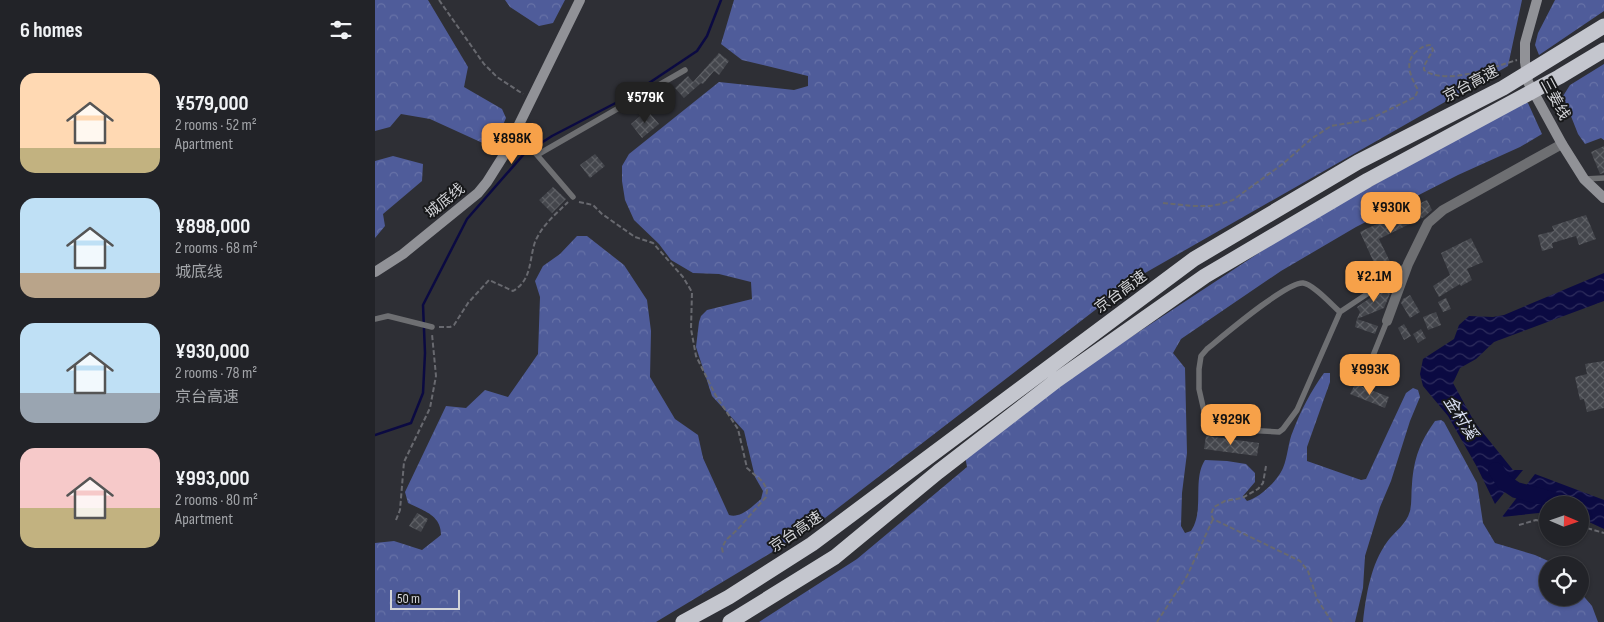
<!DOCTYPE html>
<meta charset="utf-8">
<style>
:root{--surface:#222328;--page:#2e2f34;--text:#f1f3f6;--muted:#a2a4a8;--line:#3f4045;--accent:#f7a149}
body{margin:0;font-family:"Sofia Sans Condensed","Noto Sans SC",sans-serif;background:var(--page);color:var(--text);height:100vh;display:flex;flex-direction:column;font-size:19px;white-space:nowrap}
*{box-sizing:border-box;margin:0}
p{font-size:16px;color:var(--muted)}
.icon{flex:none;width:28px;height:28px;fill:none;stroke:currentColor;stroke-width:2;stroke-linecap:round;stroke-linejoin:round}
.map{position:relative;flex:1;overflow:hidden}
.details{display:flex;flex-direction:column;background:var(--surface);width:375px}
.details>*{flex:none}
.needle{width:32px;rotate:92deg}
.controls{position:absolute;left:1164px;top:496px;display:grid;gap:10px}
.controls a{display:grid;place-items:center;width:50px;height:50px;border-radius:50%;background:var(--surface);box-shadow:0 1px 4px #0004,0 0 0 1px var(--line);font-size:25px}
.scale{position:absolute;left:15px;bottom:12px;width:70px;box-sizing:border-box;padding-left:5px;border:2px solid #d3d4d8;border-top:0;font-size:14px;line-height:18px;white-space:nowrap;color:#d3d4d8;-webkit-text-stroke:4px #17181a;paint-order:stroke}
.price{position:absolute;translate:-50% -42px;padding:0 11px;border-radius:10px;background:var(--accent);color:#111;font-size:16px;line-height:32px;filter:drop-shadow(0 1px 2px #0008)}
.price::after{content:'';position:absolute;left:50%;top:30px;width:15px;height:11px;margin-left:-8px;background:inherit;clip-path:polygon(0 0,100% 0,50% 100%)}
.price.current{background:#222;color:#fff}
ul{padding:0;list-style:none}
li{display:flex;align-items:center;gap:15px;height:125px;padding:0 20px}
li span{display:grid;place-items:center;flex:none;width:140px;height:100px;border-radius:15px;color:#555}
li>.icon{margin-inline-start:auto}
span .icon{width:60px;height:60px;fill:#fffc;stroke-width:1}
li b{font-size:21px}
h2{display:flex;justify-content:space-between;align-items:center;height:60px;padding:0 20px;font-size:21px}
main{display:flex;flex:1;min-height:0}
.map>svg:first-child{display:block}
.forest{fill:url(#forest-crowns)}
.water{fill:url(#water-waves)}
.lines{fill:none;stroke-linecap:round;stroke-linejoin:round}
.stream{stroke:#0b0a42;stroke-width:2.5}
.river{stroke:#0b0a42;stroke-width:16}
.building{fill:url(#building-cross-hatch)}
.path{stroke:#68696f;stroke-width:2;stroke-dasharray:5 2.5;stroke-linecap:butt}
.lane{stroke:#6e6f72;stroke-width:5.5}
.street{stroke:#6e6f72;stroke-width:10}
.secondary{stroke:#919297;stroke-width:10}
.highway{stroke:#c4c6ce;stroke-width:15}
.labels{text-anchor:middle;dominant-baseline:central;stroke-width:4;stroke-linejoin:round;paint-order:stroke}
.street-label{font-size:15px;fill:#d3d4d8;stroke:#17181a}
.water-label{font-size:16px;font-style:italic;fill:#dce2f4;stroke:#17181a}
</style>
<main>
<section class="details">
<h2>6 homes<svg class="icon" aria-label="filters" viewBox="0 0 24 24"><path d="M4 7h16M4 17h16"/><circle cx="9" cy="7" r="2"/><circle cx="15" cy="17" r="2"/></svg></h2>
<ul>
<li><span style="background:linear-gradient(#ffd9b3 75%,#c2b280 0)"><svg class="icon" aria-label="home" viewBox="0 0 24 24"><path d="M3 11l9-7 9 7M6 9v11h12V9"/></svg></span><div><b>¥579,000</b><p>2 rooms · 52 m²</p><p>Apartment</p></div></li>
<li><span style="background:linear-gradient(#bfe0f5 75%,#b9a48a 0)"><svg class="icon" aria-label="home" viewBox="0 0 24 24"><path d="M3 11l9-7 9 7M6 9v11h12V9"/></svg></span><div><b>¥898,000</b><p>2 rooms · 68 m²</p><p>城底线</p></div></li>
<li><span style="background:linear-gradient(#bfe0f5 70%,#9aa5b1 0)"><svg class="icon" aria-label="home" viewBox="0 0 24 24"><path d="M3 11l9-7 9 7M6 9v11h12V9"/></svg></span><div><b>¥930,000</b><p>2 rooms · 78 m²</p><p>京台高速</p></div></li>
<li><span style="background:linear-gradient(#f6c9c9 60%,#c2b280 0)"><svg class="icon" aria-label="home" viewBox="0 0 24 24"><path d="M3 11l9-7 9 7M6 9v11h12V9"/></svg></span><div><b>¥993,000</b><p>2 rooms · 80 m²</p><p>Apartment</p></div></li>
</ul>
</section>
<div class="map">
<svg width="1229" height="622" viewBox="0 0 1229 622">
<defs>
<pattern id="forest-crowns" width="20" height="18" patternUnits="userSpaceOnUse" patternTransform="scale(1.25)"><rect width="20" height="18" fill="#4f5c9a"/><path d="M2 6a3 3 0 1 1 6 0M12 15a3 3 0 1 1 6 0" fill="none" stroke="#6772a7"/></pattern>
<pattern id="water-waves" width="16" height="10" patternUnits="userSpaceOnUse" patternTransform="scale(1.25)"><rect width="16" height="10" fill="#0b0a42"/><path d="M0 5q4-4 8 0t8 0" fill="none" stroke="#2e2d5d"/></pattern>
<pattern id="building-cross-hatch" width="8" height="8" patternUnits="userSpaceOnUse" patternTransform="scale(1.25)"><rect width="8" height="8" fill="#44464c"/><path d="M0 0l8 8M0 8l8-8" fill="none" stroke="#5e6065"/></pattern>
</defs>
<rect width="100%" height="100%" fill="#2e2f35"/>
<!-- forest -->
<path class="forest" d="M0 0H53L93 67 89 87 127 109 131 118 120 143 112 145 55 119 26 114 15 127 0 131Z
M130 0H190L178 23 164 26 135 7Z
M359 0H1147L1133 66 763 277 437 528 281 622H0V543L19 541 47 550 66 535C66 515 49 511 33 503L30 492 71 406 91 408 110 390 133 397 163 354 165 297 160 281 168 266 185 254 202 236H212L249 265 272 300 276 331 275 377 300 419 323 435 328 458 354 515C365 519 378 506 386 499L388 491 380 477 369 431 337 396 321 347 324 322 326 316 332 310 377 299 376 282 344 274 318 273 296 260 284 244 259 220 250 200 247 181V166L254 154 344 82 419 90 433 86V76L367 60 346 44Z
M1180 0H1229V11L1164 55 1160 45 1163 33Z
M1229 64V140L1226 138 1210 144 1203 134 1188 96 1195 85Z
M1146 103H1153L1167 134 1145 147 1083 175 981 227 906 271 806 339 798 353 810 368 812 453 807 493 806 526 810 533 816 531C830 510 817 480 830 460L852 461 871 464 880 473V482L868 496 872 501C885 498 903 480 908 468 913 456 913 442 918 431 926 410 936 391 949 373H955V382L932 447V461L986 480 991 479 1031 393 1038 388 1043 390 1045 397 1035 421 1016 481 1005 507 990 556 988 588 980 622H384L482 559 592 467 590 456 721 360 899 243 988 191Z
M18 156 48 164 47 181 8 214 10 226 0 238V161Z
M1066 420 1069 422 1102 483 1108 523 1120 543 1160 555 1180 564 1172 565V598H1205V592L1217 606 1223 622H988C991 595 996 564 1012 542 1020 531 1031 525 1035 511 1037 503 1036 493 1037 484 1039 458 1045 442 1060 421Z"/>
<!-- water -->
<path class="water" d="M1229 273V301L1119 342 1101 359 1085 368 1078 383 1100 423 1138 470H1148L1120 504 1102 467 1073 416 1048 386 1045 374 1048 359 1079 339 1084 325 1094 316 1118 317 1129 315Z
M1160 474 1229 500V529L1214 522 1205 520V505H1172V515L1164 513 1127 517Z"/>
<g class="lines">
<!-- stream -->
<path class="stream" d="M0 435 36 423 48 393 50 353 48 305 92 219 149 154 177 136 256 95 322 51 332 36 346 0"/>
<!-- river -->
<path class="river" d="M1121 470 1129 482 1141 490 1198 505"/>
</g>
<!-- building -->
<path class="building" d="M344 53 354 61 344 75 339 71 328 84 326 83 309 98 300 88 313 76 318 82Z
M272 110 284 124 267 138 256 124Z
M1229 146V173L1225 174 1216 152Z
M220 154 230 166 215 178 205 165Z
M178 187 191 199 177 213 164 200Z
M1052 200 1057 210 1049 217 1004 239 1019 270 1006 278 985 232Z
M1211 215 1221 239 1204 245 1201 236 1177 243 1178 248 1167 251 1163 235 1179 231 1177 226Z
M1096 238 1108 262 1092 269 1097 280 1086 286 1085 284 1064 297 1058 286 1075 275 1066 253Z
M1011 287 1016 291 1009 308 982 319 985 312 982 307Z
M1035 295 1045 312 1035 318 1026 303 1028 299Z
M1071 298 1076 309 1068 312 1063 302Z
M1061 312 1066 325 1053 330 1048 317Z
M982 319 1003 326 1000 334 980 327Z
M1029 324 1036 336 1029 340 1023 328Z
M1046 329 1051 338 1043 343 1038 334Z
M1229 361V408L1212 412 1209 399 1205 400 1200 377 1212 374 1210 364Z
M980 384 1014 397 1010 408 975 394Z
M831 436 884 443 882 456 829 449Z
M42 513 53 519 46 532 34 526Z"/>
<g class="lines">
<!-- path -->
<path class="path" d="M64 0 109 64 122 77 148 94
M204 202 218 205 227 214 260 237 278 243 308 277 317 292 316 329 321 356 341 396 363 429 372 468 388 482 392 490 391 497 363 529 351 540 347 548 348 553
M788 203 817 206H835L846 204 858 200 909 163 936 139 956 126 993 120 1040 97 1043 90C1036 77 1028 62 1042 51 1047 47 1050 45 1056 45L1058 50 1049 66V70C1071 86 1118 67 1142 60
M64 327H75L79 325 93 303 114 280 138 291C157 280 154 260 160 242 167 225 181 214 193 202
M891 466 888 483 883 489 867 498 850 501 839 507 836 514 838 519 925 561 933 571 942 599 957 622
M21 520 25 510 29 462 55 408 61 376 57 334
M1144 525 1161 520 1172 522
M1205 526 1229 533
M782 622 812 576 838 519"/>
<!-- lane -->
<path class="lane" d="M141 131 162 155 310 70
M162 155 198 197
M1209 179 1229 178
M965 312C957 305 938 284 928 283 911 282 848 336 832 349L826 356 824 369V389L829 411 838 424 851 429 904 432 908 429 922 410 965 312 1022 274 1029 267
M0 319 13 316 57 327
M971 365 1016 383
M991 373 1012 321"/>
<!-- street -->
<path class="street" d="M1012 321 1033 264 1053 223 1068 210 1187 144"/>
<!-- secondary -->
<path class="secondary" d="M1162 0 1150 43V62L1153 82 1187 144 1209 179 1229 198
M0 272 28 254 103 193 112 182 129 155 205 0"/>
<!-- highway -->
<path class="highway" d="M308 622 354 597 437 544 819 259 983 162 1128 88 1229 26
M355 622 460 557 563 472 682 380 830 276 993 180 1184 77 1229 50"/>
</g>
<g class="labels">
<!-- street labels -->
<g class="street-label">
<text transform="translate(1096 84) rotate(-28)">京台高速</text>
<text transform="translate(1180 99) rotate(62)">三姜线</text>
<text transform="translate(70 201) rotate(-39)">城底线</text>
<text transform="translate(746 292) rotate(-36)">京台高速</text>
<text transform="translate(421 532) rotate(-34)">京台高速</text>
</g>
<!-- water labels -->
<g class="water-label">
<text transform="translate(1085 418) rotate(57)">金村溪</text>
</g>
</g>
</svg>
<div class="controls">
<a><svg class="needle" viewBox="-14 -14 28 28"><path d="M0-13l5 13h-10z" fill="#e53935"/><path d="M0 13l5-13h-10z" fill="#a2a4a8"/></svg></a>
<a><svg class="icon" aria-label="locate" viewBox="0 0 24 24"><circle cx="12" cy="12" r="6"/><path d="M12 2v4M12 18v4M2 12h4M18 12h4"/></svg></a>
</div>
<div class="scale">50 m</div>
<b class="price current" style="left:270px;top:124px">¥579K</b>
<b class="price" style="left:137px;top:165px">¥898K</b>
<b class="price" style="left:1016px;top:234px">¥930K</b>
<b class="price" style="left:999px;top:303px">¥2.1M</b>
<b class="price" style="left:995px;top:396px">¥993K</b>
<b class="price" style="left:856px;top:446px">¥929K</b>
</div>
</main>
